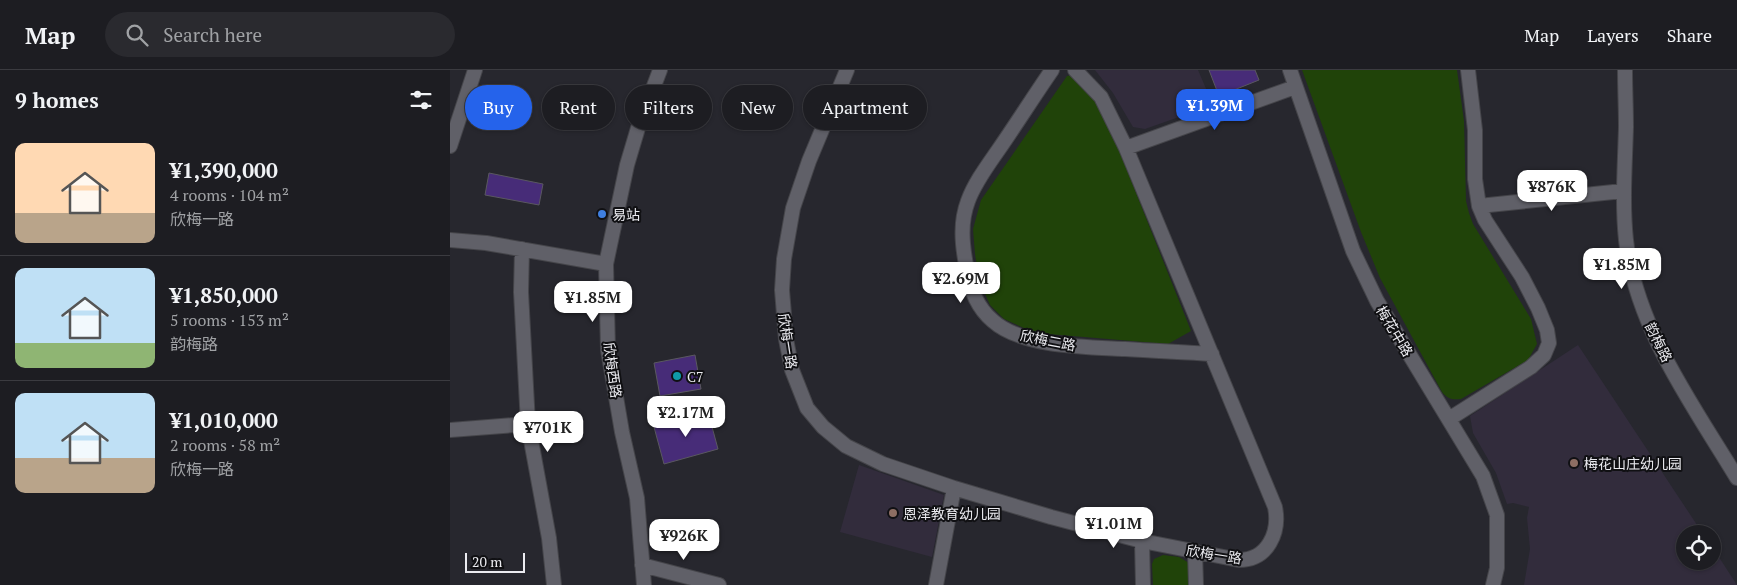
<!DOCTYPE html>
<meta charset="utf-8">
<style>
:root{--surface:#1d1d22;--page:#2a2a2f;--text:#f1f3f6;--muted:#a0a2a5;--line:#3b3b40;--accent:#2563eb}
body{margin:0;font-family:"PT Serif","Noto Sans SC",serif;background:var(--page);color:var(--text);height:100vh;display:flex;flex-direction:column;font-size:19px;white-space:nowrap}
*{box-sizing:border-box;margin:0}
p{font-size:16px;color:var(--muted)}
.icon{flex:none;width:28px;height:28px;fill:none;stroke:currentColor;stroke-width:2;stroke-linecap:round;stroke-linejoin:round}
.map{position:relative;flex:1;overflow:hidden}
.details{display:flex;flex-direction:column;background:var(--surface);width:450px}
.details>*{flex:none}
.guide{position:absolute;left:15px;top:15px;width:475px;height:45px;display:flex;gap:10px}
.buttons{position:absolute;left:1226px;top:455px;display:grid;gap:10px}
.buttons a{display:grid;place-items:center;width:45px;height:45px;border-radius:50%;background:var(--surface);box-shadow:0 1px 4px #0004,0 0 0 1px var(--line);font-size:25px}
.scale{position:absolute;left:15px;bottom:12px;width:60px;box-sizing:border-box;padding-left:5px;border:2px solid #ebebf0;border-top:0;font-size:14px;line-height:18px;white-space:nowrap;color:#ebebf0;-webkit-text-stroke:4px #101013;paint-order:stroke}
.price{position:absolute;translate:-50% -42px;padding:0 11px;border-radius:10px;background:#fff;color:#222;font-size:16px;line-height:32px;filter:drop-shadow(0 1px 2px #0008)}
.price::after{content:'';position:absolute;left:50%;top:30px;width:15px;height:11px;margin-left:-8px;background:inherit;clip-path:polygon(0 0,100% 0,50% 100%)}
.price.on{background:var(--accent);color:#fff}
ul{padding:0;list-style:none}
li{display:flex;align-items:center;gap:15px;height:125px;padding:0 15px}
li+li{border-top:1px solid var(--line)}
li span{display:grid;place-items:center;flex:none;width:140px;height:100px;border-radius:10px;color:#555}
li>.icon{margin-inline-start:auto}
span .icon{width:60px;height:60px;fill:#fffc;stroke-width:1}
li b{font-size:21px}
h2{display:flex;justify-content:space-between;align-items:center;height:60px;padding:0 15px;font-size:21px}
.pill{padding:0 18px;border-radius:22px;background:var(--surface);box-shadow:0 1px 4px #0004,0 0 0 1px var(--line);font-size:18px;line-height:45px}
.pill.on{background:var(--accent);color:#fff}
header{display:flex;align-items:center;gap:30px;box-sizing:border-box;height:70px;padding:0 25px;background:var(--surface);border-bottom:1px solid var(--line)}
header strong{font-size:24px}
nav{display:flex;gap:28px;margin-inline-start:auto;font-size:18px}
.search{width:350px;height:45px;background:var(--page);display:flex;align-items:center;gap:12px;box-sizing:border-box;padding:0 18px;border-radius:28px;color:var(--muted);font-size:19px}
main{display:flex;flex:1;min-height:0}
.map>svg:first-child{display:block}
.education{fill:#322c3c}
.green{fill:#204309}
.building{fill:#472c78;stroke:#5a5860}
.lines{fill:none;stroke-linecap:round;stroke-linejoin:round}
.minor-casing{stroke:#45454a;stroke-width:16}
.minor{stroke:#606068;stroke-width:14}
.shop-dot{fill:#3f7fe0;stroke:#101013;stroke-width:2}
.culture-dot{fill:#0f9aa8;stroke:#101013;stroke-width:2}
.education-dot{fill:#8d6e63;stroke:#101013;stroke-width:2}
.labels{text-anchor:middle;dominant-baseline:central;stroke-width:4;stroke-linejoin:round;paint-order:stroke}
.poi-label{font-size:14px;fill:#ebebf0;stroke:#101013;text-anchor:start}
.street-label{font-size:14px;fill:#ebebf0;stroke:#101013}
</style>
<header>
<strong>Map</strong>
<div class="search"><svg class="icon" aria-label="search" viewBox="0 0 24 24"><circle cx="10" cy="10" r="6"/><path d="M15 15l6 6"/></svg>Search here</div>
<nav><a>Map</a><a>Layers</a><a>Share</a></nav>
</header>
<main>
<section class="details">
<h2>9 homes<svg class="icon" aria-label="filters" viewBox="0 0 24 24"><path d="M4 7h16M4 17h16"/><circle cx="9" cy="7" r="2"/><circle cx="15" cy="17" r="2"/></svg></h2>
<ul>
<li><span style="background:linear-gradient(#ffd9b3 70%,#b9a48a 0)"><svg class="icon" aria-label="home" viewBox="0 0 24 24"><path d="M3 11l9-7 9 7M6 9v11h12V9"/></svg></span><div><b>¥1,390,000</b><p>4 rooms · 104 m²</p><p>欣梅一路</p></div></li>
<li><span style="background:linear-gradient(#bfe0f5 75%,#8fb573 0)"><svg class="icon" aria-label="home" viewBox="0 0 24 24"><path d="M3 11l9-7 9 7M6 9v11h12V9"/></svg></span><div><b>¥1,850,000</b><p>5 rooms · 153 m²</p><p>韵梅路</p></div></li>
<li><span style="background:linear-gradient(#bfe0f5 65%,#b9a48a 0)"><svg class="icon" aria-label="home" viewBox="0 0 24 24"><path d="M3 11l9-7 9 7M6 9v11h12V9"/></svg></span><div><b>¥1,010,000</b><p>2 rooms · 58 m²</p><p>欣梅一路</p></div></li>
</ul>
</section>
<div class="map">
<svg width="1287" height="515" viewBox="0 0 1287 515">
<rect width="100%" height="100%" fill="#27272e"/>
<!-- education -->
<path class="education" d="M645 0H748L763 35 695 59 683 57 663 23Z
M1128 275 1253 464H1235V491H1262L1263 478 1287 515H1074L1080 479 1077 448 1079 437 1063 433 1057 434 1046 403 1023 363 1020 346Z
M409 395 494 425 482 487 390 462Z"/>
<!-- green -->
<path class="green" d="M852 0H1007L1014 51 1016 131 1019 143 1023 154 1081 249 1087 274 1078 290 1011 329C1002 330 998 329 992 322L930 208 911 162Z
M623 5 643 27 657 50 741 261 718 274 598 264 576 259 554 249 540 235 529 210 525 184 523 159 531 130 617 6Z
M713 485 729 487 739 493 741 515H703L702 494 704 489Z"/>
<!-- building -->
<path class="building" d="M759 0H805L809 10 769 26Z
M39 103 93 114 89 135 35 125Z
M245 285 251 319 210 326 204 293Z
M258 342 268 379 214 394 204 357Z"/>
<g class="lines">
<defs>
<path id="minor" d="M397 0 359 91 343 138 334 189 332 220 336 269 342 300 357 338 373 357 396 376 433 394 504 418 601 447 692 471 789 490C818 490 830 462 825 437L676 78 651 27 625 0
M602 0C584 26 567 53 549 79 538 95 525 112 518 131 510 152 512 173 516 195 519 216 526 237 543 251 572 277 637 277 675 279 704 281 733 282 762 284
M840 0 903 181 927 231 1033 406 1047 445V498L1043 515
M1175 0C1175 19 1176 38 1176 57 1175 95 1172 132 1176 170 1186 258 1243 335 1287 408
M0 76 25 0
M676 78 845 17
M1029 136 1173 121
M0 170 36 173 156 194
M72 179 71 222 78 354
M999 349 1081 297 1094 285 1099 273 1097 260 1088 238 1072 207 1035 150 1029 136 1025 109V60L1018 0
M0 360 78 354 99 468 104 515
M692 471 693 515
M745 481 746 515
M192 495 269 515
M194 515 187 428 172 362 158 280 156 194 177 95 188 58 210 0
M486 515 504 418"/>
</defs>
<!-- minor casing -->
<use href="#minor" class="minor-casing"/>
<!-- minor -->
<use href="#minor" class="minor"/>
</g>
<!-- markers -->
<circle class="shop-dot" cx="152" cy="144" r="5"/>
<circle class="culture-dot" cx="227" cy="306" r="5"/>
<g class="education-dot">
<circle cx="1124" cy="393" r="5"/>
<circle cx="443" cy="443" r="5"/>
</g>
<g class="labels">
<!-- poi labels -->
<g class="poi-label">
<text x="162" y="144">易站</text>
<text x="237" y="306">C7</text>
<text x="1134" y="393">梅花山庄幼儿园</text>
<text x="453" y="443">恩泽教育幼儿园</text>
</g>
<!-- street labels -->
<g class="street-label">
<text transform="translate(945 261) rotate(59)">梅花中路</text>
<text transform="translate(598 270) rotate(11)">欣梅二路</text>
<text transform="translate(338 271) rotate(81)">欣梅一路</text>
<text transform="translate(1209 272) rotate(64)">韵梅路</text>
<text transform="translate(163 300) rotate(82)">欣梅西路</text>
<text transform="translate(764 484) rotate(9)">欣梅一路</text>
</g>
</g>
</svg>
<div class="buttons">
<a><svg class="icon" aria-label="locate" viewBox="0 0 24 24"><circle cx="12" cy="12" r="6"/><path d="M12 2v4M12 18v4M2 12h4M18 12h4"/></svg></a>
</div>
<div class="scale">20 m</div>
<b class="price on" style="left:765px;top:61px">¥1.39M</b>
<b class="price" style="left:1102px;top:142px">¥876K</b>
<b class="price" style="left:1172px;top:220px">¥1.85M</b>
<b class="price" style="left:511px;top:234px">¥2.69M</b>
<b class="price" style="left:143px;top:253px">¥1.85M</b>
<b class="price" style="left:236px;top:368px">¥2.17M</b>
<b class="price" style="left:98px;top:383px">¥701K</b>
<b class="price" style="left:664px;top:479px">¥1.01M</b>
<b class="price" style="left:234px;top:491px">¥926K</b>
<div class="guide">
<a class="pill on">Buy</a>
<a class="pill">Rent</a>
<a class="pill">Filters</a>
<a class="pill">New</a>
<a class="pill">Apartment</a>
</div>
</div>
</main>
